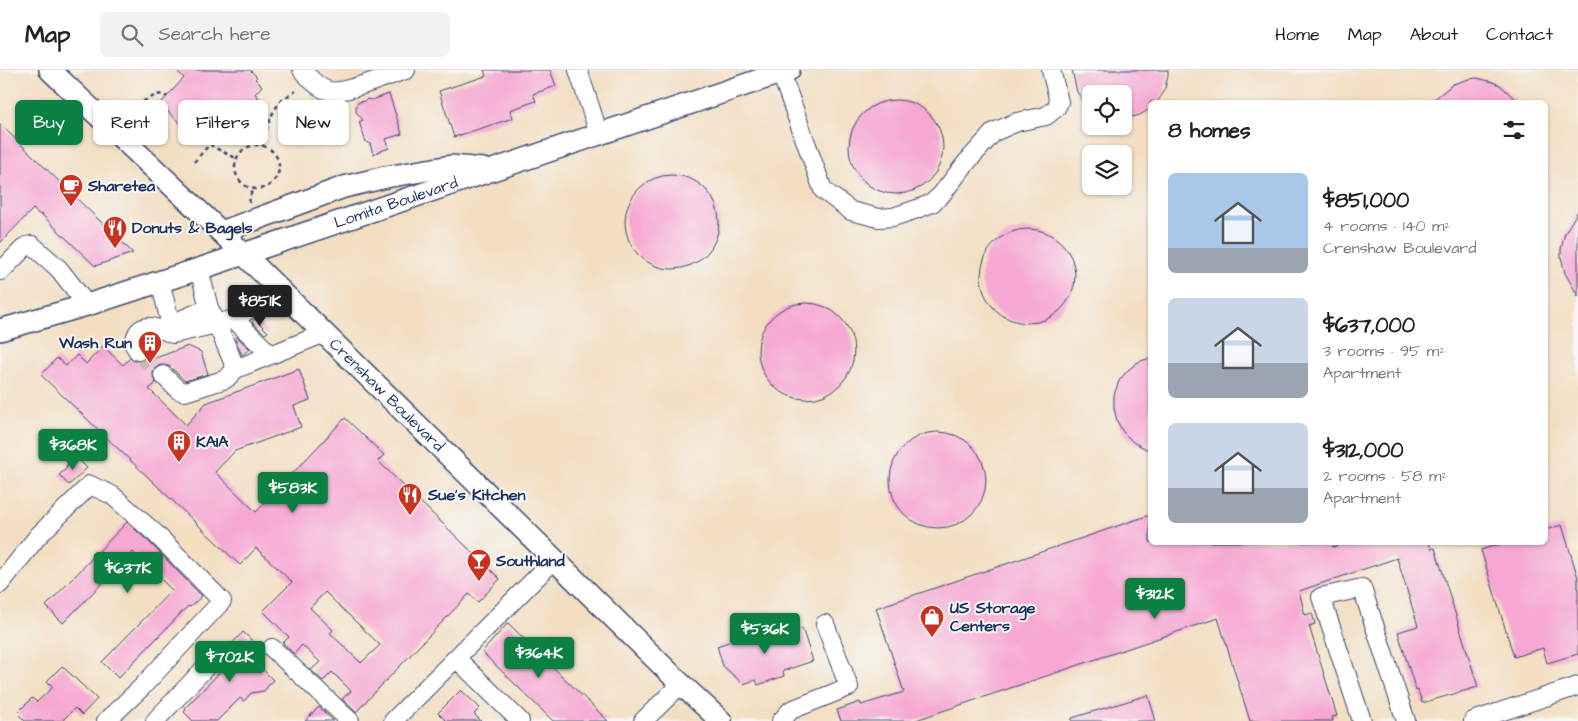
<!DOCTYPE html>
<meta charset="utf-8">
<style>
:root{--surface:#fff;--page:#f2f2f2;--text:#222;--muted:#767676;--line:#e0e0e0;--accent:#0b8043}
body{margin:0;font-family:"Architects Daughter",sans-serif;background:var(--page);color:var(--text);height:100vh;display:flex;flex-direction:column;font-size:19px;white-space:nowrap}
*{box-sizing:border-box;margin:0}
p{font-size:16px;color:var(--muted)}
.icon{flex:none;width:28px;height:28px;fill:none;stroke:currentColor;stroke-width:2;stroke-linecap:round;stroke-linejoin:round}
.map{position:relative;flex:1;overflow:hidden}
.panel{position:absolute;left:1148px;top:30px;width:400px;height:445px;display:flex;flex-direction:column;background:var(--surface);border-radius:8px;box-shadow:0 1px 4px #0004}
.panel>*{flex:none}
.banner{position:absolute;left:15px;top:30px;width:475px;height:45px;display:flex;gap:10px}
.buttons{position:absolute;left:1082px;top:15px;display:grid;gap:10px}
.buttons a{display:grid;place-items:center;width:50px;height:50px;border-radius:8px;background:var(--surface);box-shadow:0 1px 4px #0004;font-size:25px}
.price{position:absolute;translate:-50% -42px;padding:0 11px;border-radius:5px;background:var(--accent);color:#fff;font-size:16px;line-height:32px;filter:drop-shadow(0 1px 2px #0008)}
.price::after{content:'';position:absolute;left:50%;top:30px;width:15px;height:11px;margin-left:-8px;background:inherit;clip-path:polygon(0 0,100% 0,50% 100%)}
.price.current{background:#222;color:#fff}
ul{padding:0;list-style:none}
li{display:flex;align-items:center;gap:15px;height:125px;padding:0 20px}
li span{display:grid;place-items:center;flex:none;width:140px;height:100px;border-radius:8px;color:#555}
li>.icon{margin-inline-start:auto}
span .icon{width:60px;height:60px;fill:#fffc;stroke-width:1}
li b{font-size:21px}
h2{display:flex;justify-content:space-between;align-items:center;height:60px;padding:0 20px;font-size:21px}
.chip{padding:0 18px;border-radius:8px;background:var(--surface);box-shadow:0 1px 4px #0004;font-size:18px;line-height:45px}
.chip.current{background:var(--accent);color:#fff}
header{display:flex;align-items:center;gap:30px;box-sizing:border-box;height:70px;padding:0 25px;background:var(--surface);border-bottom:1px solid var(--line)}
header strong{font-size:24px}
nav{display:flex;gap:28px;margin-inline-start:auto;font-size:18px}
.search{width:350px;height:45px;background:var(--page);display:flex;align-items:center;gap:12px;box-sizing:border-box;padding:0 18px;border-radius:8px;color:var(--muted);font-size:19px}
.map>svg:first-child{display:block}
.building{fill:#f6a7d2;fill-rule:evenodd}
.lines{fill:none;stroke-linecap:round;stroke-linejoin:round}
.minor-tunnel{stroke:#c8bbae;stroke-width:18;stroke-dasharray:18 9;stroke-linecap:butt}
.minor-casing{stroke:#3b496d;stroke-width:20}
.major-casing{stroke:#3b496d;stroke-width:24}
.path{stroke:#3b496d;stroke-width:2.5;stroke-dasharray:4 4;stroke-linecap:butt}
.minor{stroke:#fff;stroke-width:18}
.major{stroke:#fff;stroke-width:21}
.labels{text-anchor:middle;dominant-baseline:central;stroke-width:4;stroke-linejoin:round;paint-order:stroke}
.poi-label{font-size:16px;font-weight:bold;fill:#1b2f5e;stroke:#f6f6f2;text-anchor:start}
.street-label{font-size:16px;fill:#1b2f5e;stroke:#f6f6f2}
</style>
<header>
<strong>Map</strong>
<div class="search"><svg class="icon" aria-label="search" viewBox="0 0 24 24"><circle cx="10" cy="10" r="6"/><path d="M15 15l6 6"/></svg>Search here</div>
<nav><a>Home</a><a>Map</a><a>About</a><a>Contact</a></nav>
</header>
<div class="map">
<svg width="1578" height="651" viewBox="0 0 1578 651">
<rect width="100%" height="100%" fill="#f6f6f2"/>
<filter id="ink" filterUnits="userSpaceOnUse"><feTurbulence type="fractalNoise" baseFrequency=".02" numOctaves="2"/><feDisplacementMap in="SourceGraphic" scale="10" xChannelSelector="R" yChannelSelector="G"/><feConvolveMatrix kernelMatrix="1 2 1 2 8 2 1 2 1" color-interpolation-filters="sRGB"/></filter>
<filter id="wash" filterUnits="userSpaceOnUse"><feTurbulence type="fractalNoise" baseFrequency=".0096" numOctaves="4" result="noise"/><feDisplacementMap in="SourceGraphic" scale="20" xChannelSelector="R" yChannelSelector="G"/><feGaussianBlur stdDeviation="1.12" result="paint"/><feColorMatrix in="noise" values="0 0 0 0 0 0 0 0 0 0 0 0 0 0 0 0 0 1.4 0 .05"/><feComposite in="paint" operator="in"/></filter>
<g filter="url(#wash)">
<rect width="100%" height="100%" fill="#f3dec2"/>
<g id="blocks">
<!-- building -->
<path class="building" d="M176 0H250L257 7 255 9 262 16 255 24 261 30 232 61 230 59 224 66H202L199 70 190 61 189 62 160 34 184 8Z
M484 0H550L556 16 533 24 536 31 510 40 513 48 454 67 439 21 486 6Z
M1072 0H1168V6L1164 22 1157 32H1150V39L1140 45 1124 49V24H1091V41L1077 22Z
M1477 8 1493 12 1500 15 1518 32H1431L1453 14 1469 9Z
M389 24 402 64 386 69 389 78 373 84 370 74 366 72 359 52 363 50 356 42V36L359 32 365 31 367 29 372 30Z
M849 77a47 47 0 1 1 94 0a47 47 0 1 1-94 0Z
M0 54 133 183 95 196 41 144 40 145 33 139 0 173Z
M625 152a47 47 0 1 1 94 0a47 47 0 1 1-94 0Z
M1578 141V226L1565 203 1561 187V179L1565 163Z
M981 206a47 47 0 1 1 94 0a47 47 0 1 1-94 0Z
M758 281a48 48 0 1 1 96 0a48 48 0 1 1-96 0Z
M255 249 268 262 265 264 252 252Z
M237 267 250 279 242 285 235 269Z
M103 276 123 295 130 288 134 291 139 292 144 290 148 283 153 289 188 276 201 282 208 304 185 311 171 297 165 295H160L156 297 153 303V308L156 313 149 319 186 355 206 333 299 299 310 330 294 336 301 357 235 381 215 402 256 442 345 348 384 385 378 391 500 509 478 532 469 524 356 642 342 629 351 621 332 602 323 611 311 600 320 592 302 575 294 584 283 573 289 567 263 541 292 512 256 478 240 495 41 305 57 288 66 296 77 285 86 294ZM325 522 380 575 361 593 330 563 333 560 310 538Z
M1150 288V381L1133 372 1123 362 1117 351 1114 338V325L1119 311 1127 301 1138 292Z
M890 410a48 48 0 1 1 96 0a48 48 0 1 1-96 0Z
M76 387 87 398 69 415 59 405 67 398 66 396Z
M1150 445V472H1332L1333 477 1348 472H1429L1431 479 1435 478 1478 617 1422 633 1418 620 1416 621 1398 562 1418 556 1397 488 1299 521 1305 545 1312 543 1315 554 1309 556 1337 646 1332 647 1333 651H1250L1218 548 913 651H841L837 640 860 632 861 635 904 622 876 538Z
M127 452 150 473 202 526 190 537 188 536 118 608 102 592 172 520 133 482 63 553 46 536Z
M1562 455 1578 508V584L1547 593 1543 578 1514 587 1481 480 1506 472H1545V460Z
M508 553 608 651H553L482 582Z
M781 554 785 564 802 558 813 591 783 601 784 606 758 615 756 610 743 614 723 596 717 576Z
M243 562 257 575 248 584 273 610 264 621 251 623 244 631 240 628 217 651H193L184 642 186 640 185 638 229 593 222 584Z
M62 596 97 629 82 645 75 638 62 651H25L17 643 32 628 37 632 53 617 47 611Z
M461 620 480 638 474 644 481 651H446L438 643Z
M1148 625 1156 651H1072V648Z
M319 637 327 645 334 651H305Z"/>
</g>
</g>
<g filter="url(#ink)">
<use href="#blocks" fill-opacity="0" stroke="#3b496d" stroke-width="1"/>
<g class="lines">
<!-- minor-tunnel -->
<path class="minor-tunnel" d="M138 281 163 305"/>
<defs>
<path id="minor" d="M302 0C309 8 319 19 330 21 344 24 390 5 406 0
M578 0 599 64
M781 3 823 120 851 141 879 148 893 147 917 139 932 133 941 125 966 93 994 62 1017 52 1046 46 1056 38 1059 32 1051 0
M199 199 209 238 217 254 234 249 280 220
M1 201 26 176 32 175 59 199 87 235
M160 211 173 264 217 254 236 299 325 263
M234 249 270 284
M171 254 209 238
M138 281 134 275C137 249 155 257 173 264
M163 305 178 320 185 322 226 309 236 299
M0 514 38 466 90 415 112 425 157 465 222 531 141 618 106 651
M272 578 350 651
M456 588 520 651
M155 651 204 599
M393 651 554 490
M643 651 681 614
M781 651 791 640 849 617 825 554
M1362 651 1321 527 1362 518 1406 651
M1473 651 1578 616"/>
<g id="major">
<path id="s1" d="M50 0 221 162 681 614 721 651"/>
<path d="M221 162 344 117 386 107 451 96 483 99"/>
<path id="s2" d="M0 260 87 235 202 198 789 0"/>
</g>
</defs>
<!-- minor casing -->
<use href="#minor" class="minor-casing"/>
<!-- major casing -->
<use href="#major" class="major-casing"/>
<!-- path -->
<path class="path" d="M136 35 156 25 163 24 167 27
M211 66 210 73 213 77 236 88
M235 97a22 22 0 1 1 44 0a22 22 0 1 1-44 0Z
M262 76C269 51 272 33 296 21
M194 92 210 74
M249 133 252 119"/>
<!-- minor -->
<use href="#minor" class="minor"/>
<!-- major -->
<use href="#major" class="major"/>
</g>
</g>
<!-- icons -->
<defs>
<symbol id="cafe-pin" viewBox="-11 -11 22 30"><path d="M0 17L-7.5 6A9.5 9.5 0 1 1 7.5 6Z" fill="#c8321e" stroke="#f6f6f2"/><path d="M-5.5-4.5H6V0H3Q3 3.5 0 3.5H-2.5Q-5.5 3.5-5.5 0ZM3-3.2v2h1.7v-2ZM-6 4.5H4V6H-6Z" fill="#fff"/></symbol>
<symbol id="restaurant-pin" viewBox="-11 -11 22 30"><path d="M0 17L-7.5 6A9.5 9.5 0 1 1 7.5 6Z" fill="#c8321e" stroke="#f6f6f2"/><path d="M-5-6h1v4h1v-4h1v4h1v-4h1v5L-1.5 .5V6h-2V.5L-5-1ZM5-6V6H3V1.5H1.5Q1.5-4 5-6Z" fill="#fff"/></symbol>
<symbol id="building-pin" viewBox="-11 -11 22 30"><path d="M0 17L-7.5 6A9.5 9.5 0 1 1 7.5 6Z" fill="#c8321e" stroke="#f6f6f2"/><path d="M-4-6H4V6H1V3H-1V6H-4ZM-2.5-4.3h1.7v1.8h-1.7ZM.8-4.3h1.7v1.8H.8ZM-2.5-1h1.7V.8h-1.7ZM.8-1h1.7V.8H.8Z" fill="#fff"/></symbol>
<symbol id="bar-pin" viewBox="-11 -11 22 30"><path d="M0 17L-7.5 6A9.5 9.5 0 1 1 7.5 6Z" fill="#c8321e" stroke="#f6f6f2"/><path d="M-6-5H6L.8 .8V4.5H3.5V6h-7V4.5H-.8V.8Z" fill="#fff"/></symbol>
<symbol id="shop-pin" viewBox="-11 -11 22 30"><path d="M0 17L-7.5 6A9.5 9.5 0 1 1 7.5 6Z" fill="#c8321e" stroke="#f6f6f2"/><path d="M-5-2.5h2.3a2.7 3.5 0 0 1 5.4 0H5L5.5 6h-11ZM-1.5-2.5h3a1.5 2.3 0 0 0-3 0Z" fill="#fff"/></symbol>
</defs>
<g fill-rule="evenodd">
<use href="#cafe-pin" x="57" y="102" width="28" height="38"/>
<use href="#restaurant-pin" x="101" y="144" width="28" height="38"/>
<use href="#building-pin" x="136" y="259" width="28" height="38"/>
<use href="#building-pin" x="165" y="358" width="28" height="38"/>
<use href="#restaurant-pin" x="396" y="411" width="28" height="38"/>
<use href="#bar-pin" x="465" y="477" width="28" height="38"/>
<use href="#shop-pin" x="918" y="533" width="28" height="38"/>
</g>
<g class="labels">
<!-- poi labels -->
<g class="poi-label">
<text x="88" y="116">Sharetea</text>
<text x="132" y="158">Donuts &amp; Bagels</text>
<text x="132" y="273" text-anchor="end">Wash Run</text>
<text x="196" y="372">KAIA</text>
<text x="428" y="425">Sue's Kitchen</text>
<text x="496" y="491">Southland</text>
<text x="950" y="538">US Storage<tspan x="950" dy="18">Centers</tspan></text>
</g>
<!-- street labels -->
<g class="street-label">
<text stroke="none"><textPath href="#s2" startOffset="416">Lomita Boulevard</textPath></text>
<text stroke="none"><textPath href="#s1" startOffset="468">Crenshaw Boulevard</textPath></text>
</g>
</g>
</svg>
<div class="buttons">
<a><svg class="icon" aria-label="locate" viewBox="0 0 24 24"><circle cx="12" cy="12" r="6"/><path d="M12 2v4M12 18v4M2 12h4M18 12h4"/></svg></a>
<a><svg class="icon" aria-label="layers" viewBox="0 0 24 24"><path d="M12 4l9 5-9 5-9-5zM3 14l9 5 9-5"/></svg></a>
</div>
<b class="price current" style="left:260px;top:257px">$851K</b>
<b class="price" style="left:73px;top:401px">$368K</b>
<b class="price" style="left:293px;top:444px">$583K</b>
<b class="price" style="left:128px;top:524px">$637K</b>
<b class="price" style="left:1155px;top:550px">$312K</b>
<b class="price" style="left:765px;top:585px">$536K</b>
<b class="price" style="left:539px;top:609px">$364K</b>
<b class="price" style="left:230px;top:613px">$702K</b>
<div class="banner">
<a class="chip current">Buy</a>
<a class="chip">Rent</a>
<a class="chip">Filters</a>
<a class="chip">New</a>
</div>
<section class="panel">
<h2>8 homes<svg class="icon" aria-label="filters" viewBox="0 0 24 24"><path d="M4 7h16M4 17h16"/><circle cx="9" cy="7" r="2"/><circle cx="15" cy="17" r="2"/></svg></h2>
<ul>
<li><span style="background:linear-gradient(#a9c7e8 75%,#9aa5b1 0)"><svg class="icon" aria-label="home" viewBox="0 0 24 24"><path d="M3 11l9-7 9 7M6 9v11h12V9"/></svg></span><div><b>$851,000</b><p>4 rooms · 140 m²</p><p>Crenshaw Boulevard</p></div></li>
<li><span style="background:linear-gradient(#c9d6e8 65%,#9aa5b1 0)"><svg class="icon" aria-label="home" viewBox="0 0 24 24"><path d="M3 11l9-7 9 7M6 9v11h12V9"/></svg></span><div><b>$637,000</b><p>3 rooms · 95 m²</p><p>Apartment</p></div></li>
<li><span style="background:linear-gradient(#c9d6e8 65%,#9aa5b1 0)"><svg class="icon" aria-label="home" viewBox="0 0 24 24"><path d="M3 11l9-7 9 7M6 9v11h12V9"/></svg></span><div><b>$312,000</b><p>2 rooms · 58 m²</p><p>Apartment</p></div></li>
</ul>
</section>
</div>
